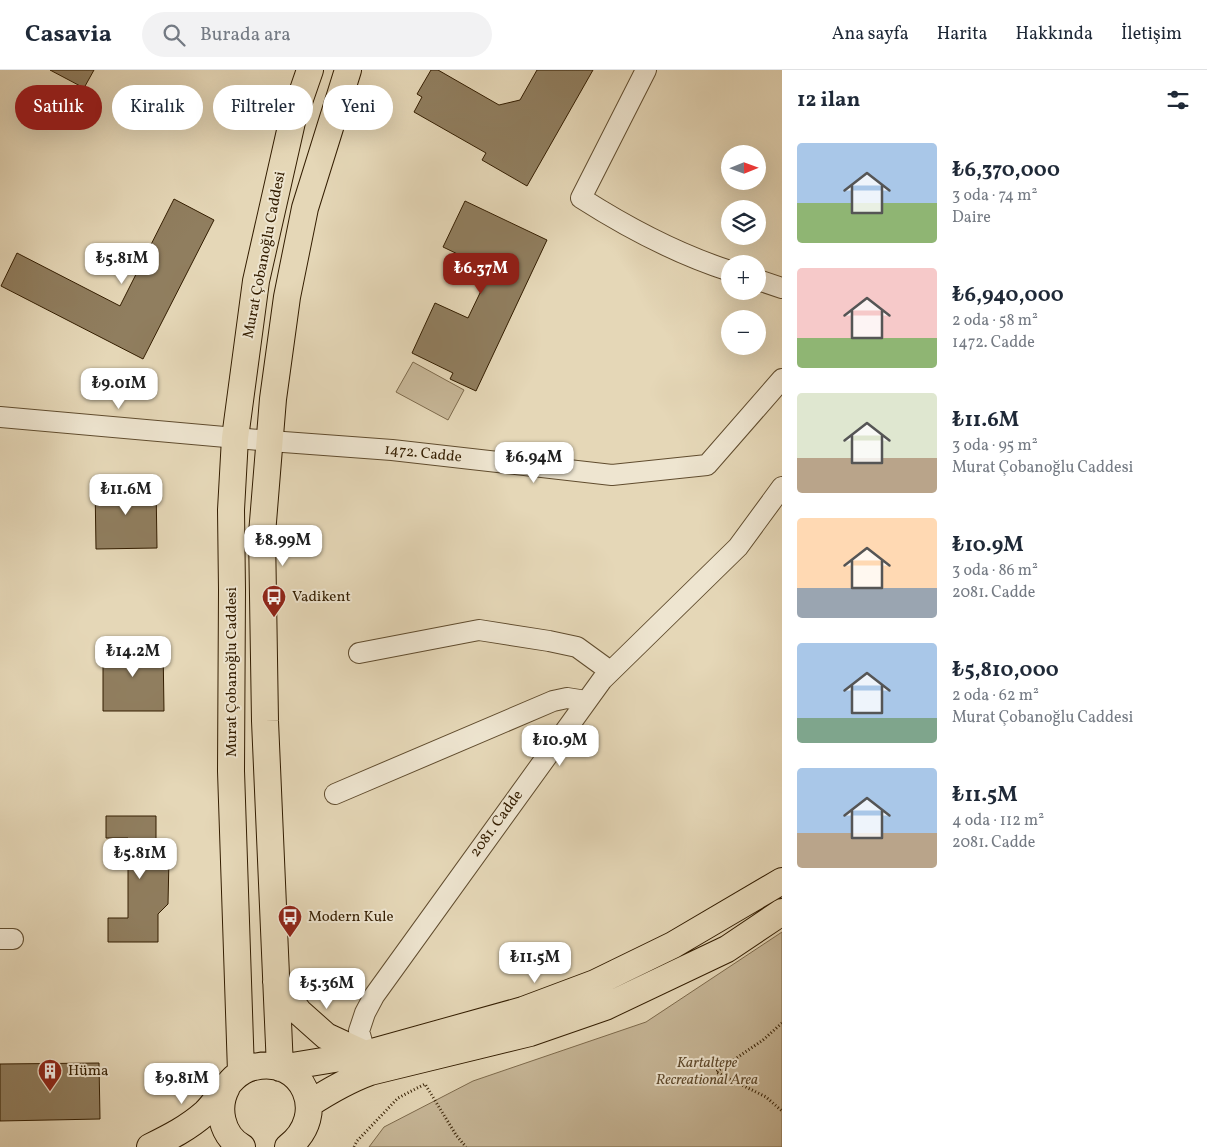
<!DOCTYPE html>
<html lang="tr">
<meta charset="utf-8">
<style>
:root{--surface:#fff;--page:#f2f2f3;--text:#1f2937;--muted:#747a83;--line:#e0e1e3;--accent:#8f2418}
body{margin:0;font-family:Vollkorn,serif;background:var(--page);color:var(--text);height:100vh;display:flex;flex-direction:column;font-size:19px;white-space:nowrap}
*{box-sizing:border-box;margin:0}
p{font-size:16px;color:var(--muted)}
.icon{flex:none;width:28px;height:28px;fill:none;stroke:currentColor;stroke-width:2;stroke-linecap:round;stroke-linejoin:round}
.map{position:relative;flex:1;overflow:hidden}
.panel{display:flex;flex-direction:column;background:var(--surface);width:425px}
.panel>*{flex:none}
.banner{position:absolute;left:15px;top:15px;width:475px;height:45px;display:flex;gap:10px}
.needle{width:32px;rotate:89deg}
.controls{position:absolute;left:721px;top:75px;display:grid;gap:10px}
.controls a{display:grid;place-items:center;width:45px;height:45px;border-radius:50%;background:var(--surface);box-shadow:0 5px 20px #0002;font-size:25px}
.price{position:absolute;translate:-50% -42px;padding:0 11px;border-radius:10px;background:#fff;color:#222;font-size:16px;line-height:32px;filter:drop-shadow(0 1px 2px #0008)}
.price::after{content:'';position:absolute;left:50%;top:30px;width:15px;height:11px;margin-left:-8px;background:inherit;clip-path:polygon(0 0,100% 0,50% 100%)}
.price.on{background:var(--accent);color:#fff}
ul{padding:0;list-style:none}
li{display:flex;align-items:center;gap:15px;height:125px;padding:0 15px}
li span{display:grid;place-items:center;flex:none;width:140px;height:100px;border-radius:5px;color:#555}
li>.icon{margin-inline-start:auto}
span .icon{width:60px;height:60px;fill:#fffc;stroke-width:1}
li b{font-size:21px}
h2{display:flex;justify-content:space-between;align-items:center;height:60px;padding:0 15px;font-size:21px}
.chip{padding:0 18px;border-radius:22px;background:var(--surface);box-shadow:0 5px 20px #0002;font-size:18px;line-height:45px}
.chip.on{background:var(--accent);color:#fff}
header{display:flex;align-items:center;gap:30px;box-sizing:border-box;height:70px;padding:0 25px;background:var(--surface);border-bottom:1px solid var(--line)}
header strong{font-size:24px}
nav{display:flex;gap:28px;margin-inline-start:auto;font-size:18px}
.search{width:350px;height:45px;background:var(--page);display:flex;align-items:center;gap:12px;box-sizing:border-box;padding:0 18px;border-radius:28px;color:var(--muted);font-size:19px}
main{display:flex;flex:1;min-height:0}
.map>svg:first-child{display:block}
.green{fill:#c7b798;stroke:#7d6a4c}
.building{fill:#907e5f;stroke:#331d00}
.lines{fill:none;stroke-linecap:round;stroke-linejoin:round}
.minor-casing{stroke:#604c2e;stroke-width:22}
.major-casing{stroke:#331d00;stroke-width:28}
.path{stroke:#331d00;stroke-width:3;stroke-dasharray:1 2.5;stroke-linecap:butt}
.minor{stroke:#eee5d0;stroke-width:20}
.major{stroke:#e5d7b7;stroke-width:26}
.labels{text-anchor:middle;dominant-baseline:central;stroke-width:4;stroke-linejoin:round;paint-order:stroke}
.street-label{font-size:15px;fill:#331d00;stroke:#eee5d0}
.poi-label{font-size:15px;fill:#331d00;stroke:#eee5d0;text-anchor:start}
.park-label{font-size:15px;font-style:italic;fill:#5f4b2e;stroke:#eee5d0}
</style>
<header>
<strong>Casavia</strong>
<div class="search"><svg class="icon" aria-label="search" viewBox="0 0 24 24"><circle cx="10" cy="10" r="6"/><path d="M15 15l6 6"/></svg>Burada ara</div>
<nav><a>Ana sayfa</a><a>Harita</a><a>Hakkında</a><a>İletişim</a></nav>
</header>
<main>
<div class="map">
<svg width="782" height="1077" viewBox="0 0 782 1077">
<rect width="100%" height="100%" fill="#e5d7b7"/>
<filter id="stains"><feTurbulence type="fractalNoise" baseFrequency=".004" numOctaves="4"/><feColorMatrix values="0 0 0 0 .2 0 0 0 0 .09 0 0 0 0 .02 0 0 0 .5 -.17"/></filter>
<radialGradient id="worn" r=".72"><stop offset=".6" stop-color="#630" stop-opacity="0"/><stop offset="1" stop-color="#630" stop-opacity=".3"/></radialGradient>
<!-- green -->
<path class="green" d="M413 292 464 320 448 350 396 322Z
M782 862V1077H369L384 1057 473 1011 646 952Z"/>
<!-- building -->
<path class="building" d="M50 0H94L84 18Z
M431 0H438L499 35 520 30 537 0H593L527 116 482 90 486 83 414 42 422 27 417 24Z
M174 129 214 150 143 289 1 216 17 183 120 236Z
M465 131 547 170 476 321 450 309 453 303 412 283 435 233 468 248 491 200 443 177Z
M95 413H156L157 478 96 479Z
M163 575 164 641H103V576Z
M106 746H156V775L169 788 168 834 158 844V872H108V848H128V768H106Z
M99 993 100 1049 0 1051V994Z"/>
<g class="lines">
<defs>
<path id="minor" d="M646 0 581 128C628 158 677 184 730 201
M758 210 782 218
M0 347 270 371 392 380 612 405 707 395 782 309
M359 583 479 560 549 571 577 577 610 601
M335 724 553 631 567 628 586 631
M0 869H13
M368 993 359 961 365 943 374 926 602 610 738 477 782 417"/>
<path id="major" d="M276 912 299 942 326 966 365 984
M280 998 265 651 262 464 273 329 287 227 305 138 348 0
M280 998 365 984 523 940 595 913 673 875 782 811
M241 1002 231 701 232 520 231 440 235 368 256 211 292 52 310 0
M227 1017C216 1037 221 1065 242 1077
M309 1034C329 1021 348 1010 370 1002L530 963 605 937 727 879 782 842
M150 1077C170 1067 188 1058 205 1043 221 1028 230 1002 254 997 303 985 330 1045 288 1077"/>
</defs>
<!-- minor casing -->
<use href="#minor" class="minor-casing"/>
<!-- major casing -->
<use href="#major" class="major-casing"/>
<!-- path -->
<path class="path" d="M782 953 763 970 716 1002 766 1027 782 1041
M354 1077 357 1071 398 1028 425 1014 456 1065 466 1077"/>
<!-- minor -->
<use href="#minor" class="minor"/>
<!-- major -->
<use href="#major" class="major"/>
</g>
<!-- icons -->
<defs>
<symbol id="bus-pin" viewBox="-11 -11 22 30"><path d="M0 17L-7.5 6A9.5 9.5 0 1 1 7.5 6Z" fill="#8f2418" stroke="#eee5d0"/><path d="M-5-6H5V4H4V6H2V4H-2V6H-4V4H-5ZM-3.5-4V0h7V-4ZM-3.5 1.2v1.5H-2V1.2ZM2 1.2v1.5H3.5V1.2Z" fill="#fff"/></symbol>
<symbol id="building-pin" viewBox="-11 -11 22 30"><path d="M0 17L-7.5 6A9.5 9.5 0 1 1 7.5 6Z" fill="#8f2418" stroke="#eee5d0"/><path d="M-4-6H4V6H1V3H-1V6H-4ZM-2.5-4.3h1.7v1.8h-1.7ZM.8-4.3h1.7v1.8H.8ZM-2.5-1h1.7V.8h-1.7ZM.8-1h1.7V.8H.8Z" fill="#fff"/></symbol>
</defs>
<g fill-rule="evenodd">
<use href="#bus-pin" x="260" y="513" width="28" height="38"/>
<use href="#bus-pin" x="276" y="833" width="28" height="38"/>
<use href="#building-pin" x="36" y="987" width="28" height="38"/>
</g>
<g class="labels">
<!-- street labels -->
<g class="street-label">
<text transform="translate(265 185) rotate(-79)">Murat Çobanoğlu Caddesi</text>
<text transform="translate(423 384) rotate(6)">1472. Cadde</text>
<text transform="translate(232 602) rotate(-90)">Murat Çobanoğlu Caddesi</text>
<text transform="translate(497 754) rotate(-54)">2081. Cadde</text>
</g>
<!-- poi labels -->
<g class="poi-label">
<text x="292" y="527">Vadikent</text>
<text x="308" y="847">Modern Kule</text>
<text x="68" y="1001">Hüma</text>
</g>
<!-- park labels -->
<g class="park-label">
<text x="707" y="993">Kartaltepe<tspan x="707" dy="17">Recreational Area</tspan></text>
</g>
</g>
<rect width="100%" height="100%" filter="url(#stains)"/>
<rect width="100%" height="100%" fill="url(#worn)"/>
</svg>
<div class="controls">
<a><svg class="needle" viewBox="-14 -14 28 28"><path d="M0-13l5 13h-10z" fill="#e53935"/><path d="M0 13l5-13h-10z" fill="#747a83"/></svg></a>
<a><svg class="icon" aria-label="layers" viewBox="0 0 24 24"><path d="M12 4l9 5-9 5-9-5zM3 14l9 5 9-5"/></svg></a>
<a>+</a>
<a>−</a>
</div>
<b class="price" style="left:122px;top:215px">₺5.81M</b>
<b class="price on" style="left:481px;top:225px">₺6.37M</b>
<b class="price" style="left:119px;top:340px">₺9.01M</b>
<b class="price" style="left:534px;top:414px">₺6.94M</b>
<b class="price" style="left:126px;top:446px">₺11.6M</b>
<b class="price" style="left:283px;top:497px">₺8.99M</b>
<b class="price" style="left:133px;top:608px">₺14.2M</b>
<b class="price" style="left:560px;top:697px">₺10.9M</b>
<b class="price" style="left:140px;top:810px">₺5.81M</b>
<b class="price" style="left:535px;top:914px">₺11.5M</b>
<b class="price" style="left:327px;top:940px">₺5.36M</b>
<b class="price" style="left:182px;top:1035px">₺9.81M</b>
<div class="banner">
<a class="chip on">Satılık</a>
<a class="chip">Kiralık</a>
<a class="chip">Filtreler</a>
<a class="chip">Yeni</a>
</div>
</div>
<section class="panel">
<h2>12 ilan<svg class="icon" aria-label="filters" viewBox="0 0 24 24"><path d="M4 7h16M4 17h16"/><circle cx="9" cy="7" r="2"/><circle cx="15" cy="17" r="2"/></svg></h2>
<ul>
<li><span style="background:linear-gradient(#a9c7e8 60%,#8fb573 0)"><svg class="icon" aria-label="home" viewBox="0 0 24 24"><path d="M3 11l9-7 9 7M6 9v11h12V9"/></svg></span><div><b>₺6,370,000</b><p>3 oda · 74 m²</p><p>Daire</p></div></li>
<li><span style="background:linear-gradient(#f6c9c9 70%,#8fb573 0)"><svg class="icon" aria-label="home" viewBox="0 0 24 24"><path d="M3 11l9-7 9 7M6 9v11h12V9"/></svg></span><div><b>₺6,940,000</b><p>2 oda · 58 m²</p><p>1472. Cadde</p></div></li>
<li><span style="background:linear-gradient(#dfe7d0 65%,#b9a48a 0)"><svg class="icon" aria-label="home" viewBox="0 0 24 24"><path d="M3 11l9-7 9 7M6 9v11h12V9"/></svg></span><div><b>₺11.6M</b><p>3 oda · 95 m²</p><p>Murat Çobanoğlu Caddesi</p></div></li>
<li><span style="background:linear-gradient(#ffd9b3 70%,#9aa5b1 0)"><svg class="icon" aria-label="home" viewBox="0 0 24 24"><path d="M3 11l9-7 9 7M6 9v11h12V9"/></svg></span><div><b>₺10.9M</b><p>3 oda · 86 m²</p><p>2081. Cadde</p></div></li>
<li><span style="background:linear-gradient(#a9c7e8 75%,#7fa58c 0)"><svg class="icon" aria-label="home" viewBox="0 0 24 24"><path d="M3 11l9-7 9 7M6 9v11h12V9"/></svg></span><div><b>₺5,810,000</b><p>2 oda · 62 m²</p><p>Murat Çobanoğlu Caddesi</p></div></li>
<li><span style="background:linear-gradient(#a9c7e8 65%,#b9a48a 0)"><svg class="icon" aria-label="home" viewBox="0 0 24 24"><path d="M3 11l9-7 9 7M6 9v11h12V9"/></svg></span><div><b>₺11.5M</b><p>4 oda · 112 m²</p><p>2081. Cadde</p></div></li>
</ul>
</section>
</main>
